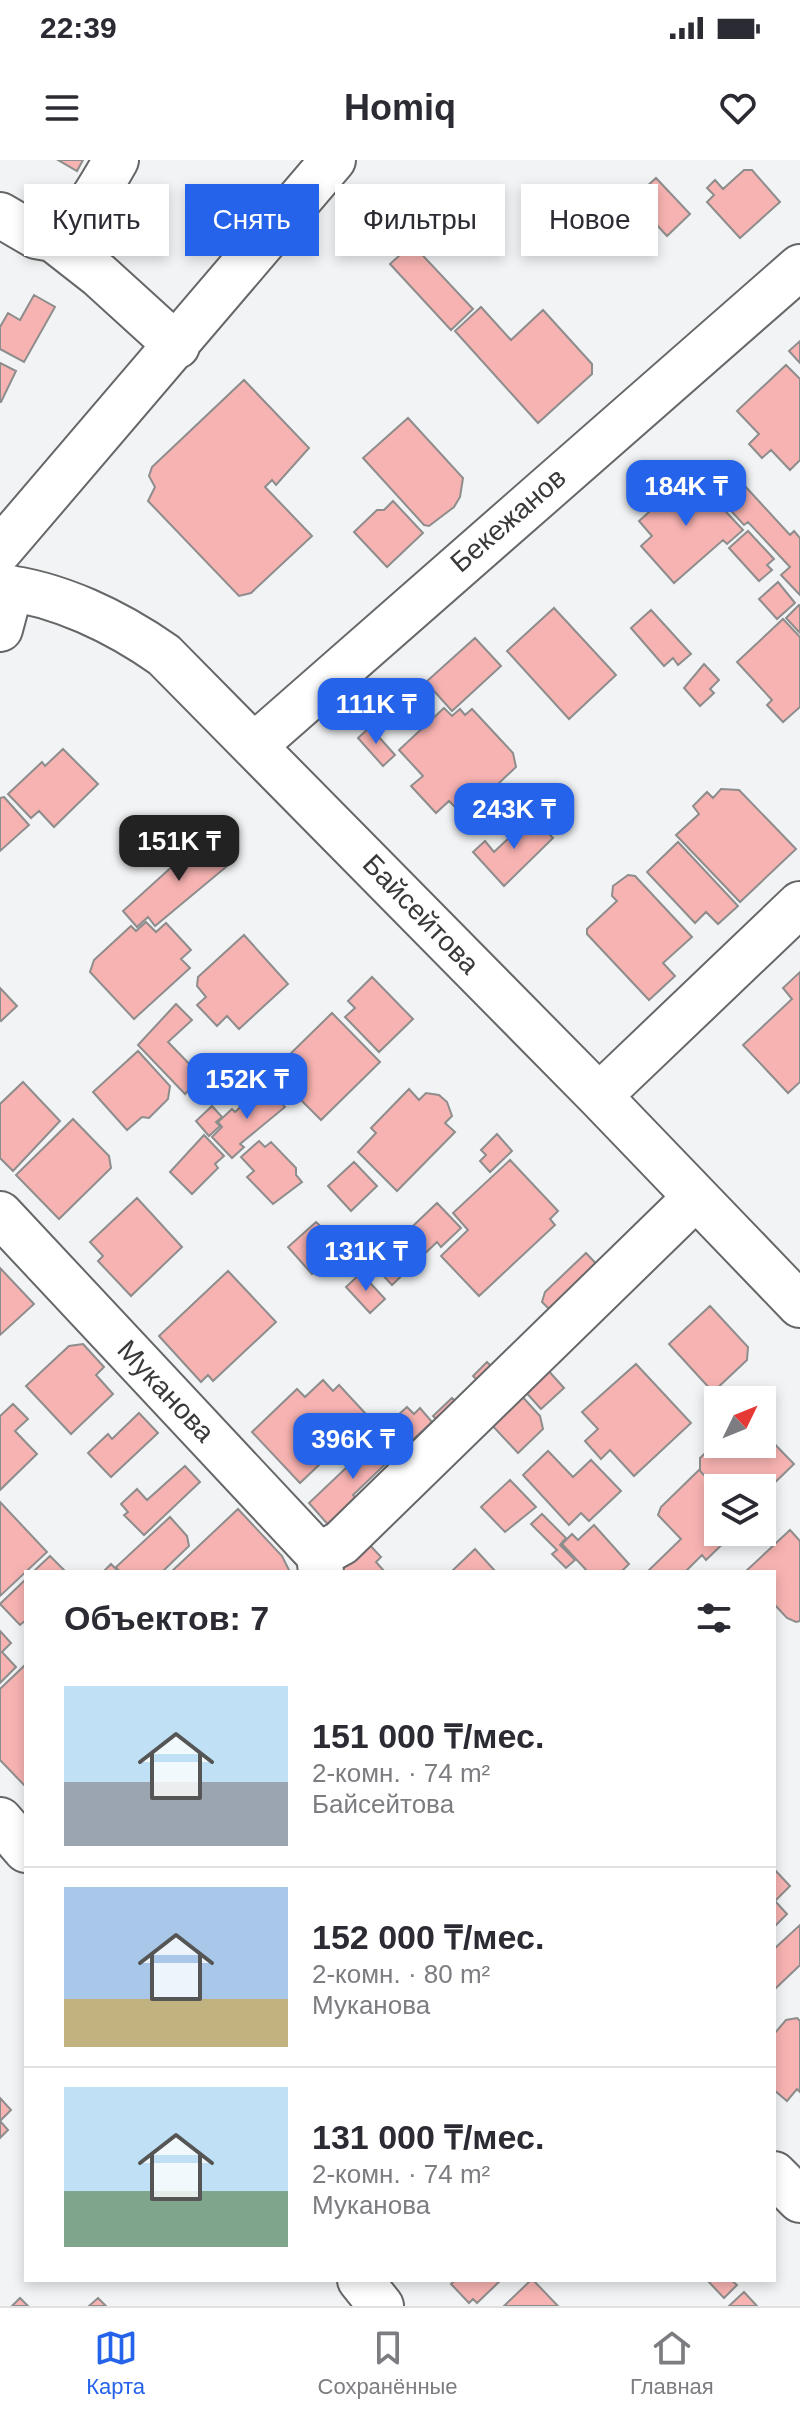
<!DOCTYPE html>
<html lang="ru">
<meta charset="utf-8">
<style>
:root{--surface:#fff;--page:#f2f2f3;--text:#2b2b33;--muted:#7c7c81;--line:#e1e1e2;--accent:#2563eb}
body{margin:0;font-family:Helvetica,sans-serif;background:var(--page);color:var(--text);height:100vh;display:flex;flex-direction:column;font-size:30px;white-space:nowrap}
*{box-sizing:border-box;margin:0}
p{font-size:26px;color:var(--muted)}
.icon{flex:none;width:44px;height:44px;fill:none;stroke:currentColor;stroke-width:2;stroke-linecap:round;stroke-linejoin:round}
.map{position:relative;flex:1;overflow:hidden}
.side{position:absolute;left:24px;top:1410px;width:752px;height:712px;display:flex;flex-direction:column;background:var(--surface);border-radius:0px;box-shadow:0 4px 12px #0003}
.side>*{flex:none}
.top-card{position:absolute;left:24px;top:24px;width:752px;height:72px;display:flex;gap:16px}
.needle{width:52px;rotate:47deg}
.fabs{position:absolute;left:704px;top:1226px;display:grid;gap:16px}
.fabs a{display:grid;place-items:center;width:72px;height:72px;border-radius:0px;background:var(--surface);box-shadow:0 4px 12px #0003;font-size:40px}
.price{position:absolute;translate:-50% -68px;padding:0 18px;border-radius:16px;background:var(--accent);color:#fff;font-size:26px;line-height:52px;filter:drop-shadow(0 2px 4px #0008)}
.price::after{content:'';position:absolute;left:50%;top:48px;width:24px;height:18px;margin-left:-12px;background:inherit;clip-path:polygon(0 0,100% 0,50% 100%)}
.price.on{background:#222;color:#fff}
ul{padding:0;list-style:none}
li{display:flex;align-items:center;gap:24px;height:200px;padding:0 40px}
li+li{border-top:2px solid var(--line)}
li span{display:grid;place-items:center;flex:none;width:224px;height:160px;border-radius:0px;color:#555}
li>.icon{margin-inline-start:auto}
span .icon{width:96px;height:96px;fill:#fffc;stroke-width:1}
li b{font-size:34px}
h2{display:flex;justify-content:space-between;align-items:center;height:96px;padding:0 40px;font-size:34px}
.pill{padding:0 28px;border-radius:0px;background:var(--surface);box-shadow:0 4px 12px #0003;font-size:28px;line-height:72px}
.pill.on{background:var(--accent);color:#fff}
.status{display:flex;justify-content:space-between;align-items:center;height:56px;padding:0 40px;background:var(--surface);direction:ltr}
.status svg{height:22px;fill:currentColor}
header{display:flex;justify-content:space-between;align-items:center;height:104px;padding:0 40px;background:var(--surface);font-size:36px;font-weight:700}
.tabs{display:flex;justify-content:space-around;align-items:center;height:112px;border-top:2px solid var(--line);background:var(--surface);font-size:22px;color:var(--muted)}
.tabs a{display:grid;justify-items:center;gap:4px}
.tabs .on{color:var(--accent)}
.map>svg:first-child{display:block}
.building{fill:#f7b3b1;stroke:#8e8d8d;stroke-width:2}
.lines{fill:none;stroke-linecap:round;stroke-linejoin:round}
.minor-casing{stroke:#666768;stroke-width:48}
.minor{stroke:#fff;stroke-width:44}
.labels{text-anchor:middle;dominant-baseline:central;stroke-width:6;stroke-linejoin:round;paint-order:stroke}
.street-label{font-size:28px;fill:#39393a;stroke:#fff}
</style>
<div class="status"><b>22:39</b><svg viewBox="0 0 49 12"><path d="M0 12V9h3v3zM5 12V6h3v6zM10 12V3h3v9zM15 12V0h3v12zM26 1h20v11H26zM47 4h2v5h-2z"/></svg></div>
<header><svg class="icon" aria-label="menu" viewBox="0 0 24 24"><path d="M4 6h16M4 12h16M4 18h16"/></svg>Homiq<svg class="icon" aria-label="heart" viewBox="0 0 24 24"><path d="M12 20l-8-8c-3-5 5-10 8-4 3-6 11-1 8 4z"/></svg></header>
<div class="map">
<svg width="800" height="2146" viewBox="0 0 800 2146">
<rect width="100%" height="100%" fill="#f2f3f4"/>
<!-- building -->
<path class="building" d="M58 0H83L77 11Z
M744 10H752L780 42 740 78 707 42 714 35 707 28 715 20 723 29Z
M656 18 690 54 667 76 633 39Z
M412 84 473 149 451 170 390 104Z
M34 135 55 147 24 202 0 189V167L8 153 20 160Z
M481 147 511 180 543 150 592 204V214L538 263 455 171Z
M800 181V203L789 191Z
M0 203 16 211 1 242H0Z
M786 205 800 219V300L790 310 771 290 762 298 749 284 759 274 737 251Z
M244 220 309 288 276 325 272 320 265 327 312 376 251 433 239 436 148 341 155 327 149 316 152 307Z
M408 258 463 318 460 337 454 347 429 366 424 365 363 298Z
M685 320 699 323 743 370 727 384 723 380 674 423 641 386 652 376 639 361 658 344 654 340 673 323 677 326Z
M744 325 790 375 794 371 800 378V435L781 415 790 407 748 362 744 365 724 343Z
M393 341 423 373 387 407 354 372 377 350H384Z
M748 371 774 399 767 405 772 410 759 421 729 388Z
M778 422 795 443 777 459 759 439Z
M799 445H800V473L786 458Z
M554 448 616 515 569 559 507 491Z
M651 450 691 494 678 505 673 498 664 506 631 468Z
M783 459 800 477V547L783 562 767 545 772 540 737 502Z
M475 478 501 506 452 551 426 522Z
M704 504 719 520 710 529 714 533 700 546 684 528Z
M444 548 452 556 460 549 465 555 472 549 513 593 516 607 464 656 449 641 436 653 411 626 423 616 399 590Z
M370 567 395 595 383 606 358 578Z
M63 589 98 624 54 667 39 651 31 658 8 634 42 602 45 606Z
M721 629 739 630 796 689 740 742 676 675 699 654 693 646 707 632 713 638Z
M4 637 29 665 0 691V638Z
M532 656 553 678 504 726 473 692 485 681 494 692Z
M207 675 232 702 155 766 148 757 137 767 123 751Z
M678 682 738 746 718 764 706 752 695 763 647 712Z
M628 715 635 716 692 777 663 803 675 816 649 840 587 774V769L617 741 612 736 613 726Z
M146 762 156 772 166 763 191 790 181 799 190 808 134 859 90 812 94 800 131 766 136 771Z
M244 775 288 824 239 869 227 856 217 866 197 845 206 837 197 826 198 817Z
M800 812V922L788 933 743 885 792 839 783 828Z
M372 817 413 859 379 892 345 857 355 848 348 841Z
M0 828 17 846 1 861 0 860Z
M176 844 192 860 168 882 202 917 185 934 138 885Z
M332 853 380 902 321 960 291 930 301 921 282 902Z
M138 891 170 926 168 939 149 958 142 957 127 970 93 932Z
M23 922 60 961 13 1011 0 998V944Z
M264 925 285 947 240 984 244 987 232 998 212 977 222 967 218 962 232 949 235 952Z
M409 929 419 940 426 933 439 935 447 942 452 956 445 963 455 972 397 1031 358 992 376 973 371 968Z
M212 946 222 957 216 962 220 966 209 976 196 961Z
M73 959 109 996 111 1008 59 1059 16 1015Z
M497 974 512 991 490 1012 480 1001 486 995 481 990Z
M204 975 224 996 215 1004 218 1008 192 1034 170 1012Z
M259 981 265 987 271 982 296 1008V1015L302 1022 273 1044 247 1017 254 1011 241 997Z
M510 1000 558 1051 550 1059 555 1065 479 1136 441 1096 468 1070 453 1053Z
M354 1002 377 1026 351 1051 328 1026Z
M137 1038 182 1087 131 1136 98 1101 103 1096 90 1082Z
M437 1043 461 1068 441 1087 437 1082 392 1125 379 1111 390 1100 389 1089Z
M316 1062 351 1095 342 1104 337 1099 325 1111 320 1106 312 1114 288 1087Z
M586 1093 603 1111 555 1155 542 1142 545 1132Z
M0 1108 34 1144 0 1175Z
M228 1111 276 1162 213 1221 208 1215 201 1222 159 1176Z
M361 1113 385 1139 370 1153 346 1127Z
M710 1146 748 1187 747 1200 713 1232 669 1184Z
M83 1184 104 1207 96 1215 113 1234 71 1274 26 1226 69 1186Z
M487 1202 498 1213 484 1227 473 1216Z
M636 1204 691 1263 634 1316 610 1290 601 1299 585 1281 598 1269 582 1252Z
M546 1208 564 1228 541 1249 523 1229Z
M323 1220 333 1231 339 1225 365 1253 359 1259 363 1263 300 1323 252 1272 297 1229 305 1237Z
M519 1233 540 1256 543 1269 518 1293 489 1262Z
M452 1238 464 1250 445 1268 433 1256Z
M13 1244 28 1259 15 1271 37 1294 0 1330V1256Z
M407 1247 414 1254 420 1248 432 1262 404 1288 385 1267Z
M139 1253 158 1273 111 1317 88 1293 108 1274 112 1279Z
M762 1271 794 1304 762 1335V1328L718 1329 700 1311V1298L718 1281V1284H762Z
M383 1273 400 1290 353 1335 359 1341 331 1368 309 1343Z
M548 1291 573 1317 591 1300 621 1331 589 1361 581 1353 569 1365 523 1315Z
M185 1306 200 1322 144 1375 124 1355 128 1352 121 1344 137 1329 147 1340Z
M699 1310 718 1329V1372H735L706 1400 702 1395 685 1412H647L681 1379 658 1355 661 1347Z
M510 1320 536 1347 505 1372 481 1347Z
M0 1342 47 1392 0 1436Z
M238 1349 282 1396 290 1412H171Z
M542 1354 566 1378 560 1385 575 1400 566 1408 552 1394 557 1390 531 1364Z
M170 1357 187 1376 189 1386 162 1412H120L116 1407Z
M594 1365 629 1404 621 1412H588L562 1384 572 1374 578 1380Z
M790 1370 800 1381V1461L796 1462 787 1458 774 1444V1412H745Z
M366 1381 381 1397 376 1402 385 1412H343L337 1406Z
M475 1389 496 1412H451Z
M50 1396 66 1412H33Z
M111 1404 119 1412H103Z
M26 1419V1460L20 1465 0 1444Z
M0 1471 11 1483 2 1492 16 1507 0 1523Z
M24 1506 26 1508V1627L0 1600V1529Z
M774 1709 790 1726 775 1741 787 1754 774 1767Z
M800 1765V1805L774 1830V1789Z
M797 1858 800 1861V1932L797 1929 787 1941 774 1930V1874L786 1860Z
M0 1938 11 1950 0 1961Z
M0 1961 8 1970 0 1978Z
M455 2120H501L477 2143 473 2139 469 2143 451 2124Z
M533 2120 558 2146H504L531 2120Z
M707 2120H731L737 2125 724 2138Z
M744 2132 757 2146H729Z
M20 2138 28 2146H12Z
M98 2138 106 2146H89Z"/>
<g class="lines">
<defs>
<path id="minor" d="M0 55 36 76 53 79C83 61 99 29 116 0
M53 79 99 115 177 186
M0 390 333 0
M0 427C58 433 117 462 164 495L599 936 800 1145
M0 469 11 428
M255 585 800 107
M599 936 800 744
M0 1054 319 1395 321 1412
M319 1395 341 1383 696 1037
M0 1660 26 1690
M774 2014 800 2040
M360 2120 381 2146"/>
</defs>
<!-- minor casing -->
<use href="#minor" class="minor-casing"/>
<!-- minor -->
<use href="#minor" class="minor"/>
</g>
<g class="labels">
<!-- street labels -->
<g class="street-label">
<text transform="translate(508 360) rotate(-41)">Бекежанов</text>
<text transform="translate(421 754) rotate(46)">Байсейтова</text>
<text transform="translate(166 1231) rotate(47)">Муканова</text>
</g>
</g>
</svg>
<div class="fabs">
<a><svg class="needle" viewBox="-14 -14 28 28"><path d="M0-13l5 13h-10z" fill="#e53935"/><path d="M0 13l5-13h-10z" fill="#7c7c81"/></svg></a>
<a><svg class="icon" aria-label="layers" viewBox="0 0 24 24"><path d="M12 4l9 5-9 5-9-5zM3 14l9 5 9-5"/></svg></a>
</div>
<b class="price" style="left:686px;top:368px">184K ₸</b>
<b class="price" style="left:376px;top:586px">111K ₸</b>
<b class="price" style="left:514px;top:691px">243K ₸</b>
<b class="price on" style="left:179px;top:723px">151K ₸</b>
<b class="price" style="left:247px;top:961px">152K ₸</b>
<b class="price" style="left:366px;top:1133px">131K ₸</b>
<b class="price" style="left:353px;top:1321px">396K ₸</b>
<div class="top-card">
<a class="pill">Купить</a>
<a class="pill on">Снять</a>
<a class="pill">Фильтры</a>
<a class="pill">Новое</a>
</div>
<section class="side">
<h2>Объектов: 7<svg class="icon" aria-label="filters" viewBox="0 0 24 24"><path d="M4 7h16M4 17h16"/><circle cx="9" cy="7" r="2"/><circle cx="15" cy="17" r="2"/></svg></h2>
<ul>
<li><span style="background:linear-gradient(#bfe0f5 60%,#9aa5b1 0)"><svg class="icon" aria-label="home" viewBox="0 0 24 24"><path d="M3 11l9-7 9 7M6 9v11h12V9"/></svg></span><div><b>151 000 ₸/мес.</b><p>2-комн. · 74 m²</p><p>Байсейтова</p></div></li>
<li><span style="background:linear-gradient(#a9c7e8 70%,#c2b280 0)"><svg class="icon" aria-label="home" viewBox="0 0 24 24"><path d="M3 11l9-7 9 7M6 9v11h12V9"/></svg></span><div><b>152 000 ₸/мес.</b><p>2-комн. · 80 m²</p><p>Муканова</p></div></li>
<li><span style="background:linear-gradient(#bfe0f5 65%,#7fa58c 0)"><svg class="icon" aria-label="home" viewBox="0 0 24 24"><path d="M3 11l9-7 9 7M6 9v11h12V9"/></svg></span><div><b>131 000 ₸/мес.</b><p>2-комн. · 74 m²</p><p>Муканова</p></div></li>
</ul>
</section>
</div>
<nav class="tabs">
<a class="on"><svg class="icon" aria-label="map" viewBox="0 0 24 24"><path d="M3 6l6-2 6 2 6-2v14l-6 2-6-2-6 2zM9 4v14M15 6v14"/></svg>Карта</a>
<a><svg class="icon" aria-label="saved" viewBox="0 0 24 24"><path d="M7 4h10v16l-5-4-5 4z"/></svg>Сохранённые</a>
<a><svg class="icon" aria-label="home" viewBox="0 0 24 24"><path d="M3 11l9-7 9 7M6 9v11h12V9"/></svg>Главная</a>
</nav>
